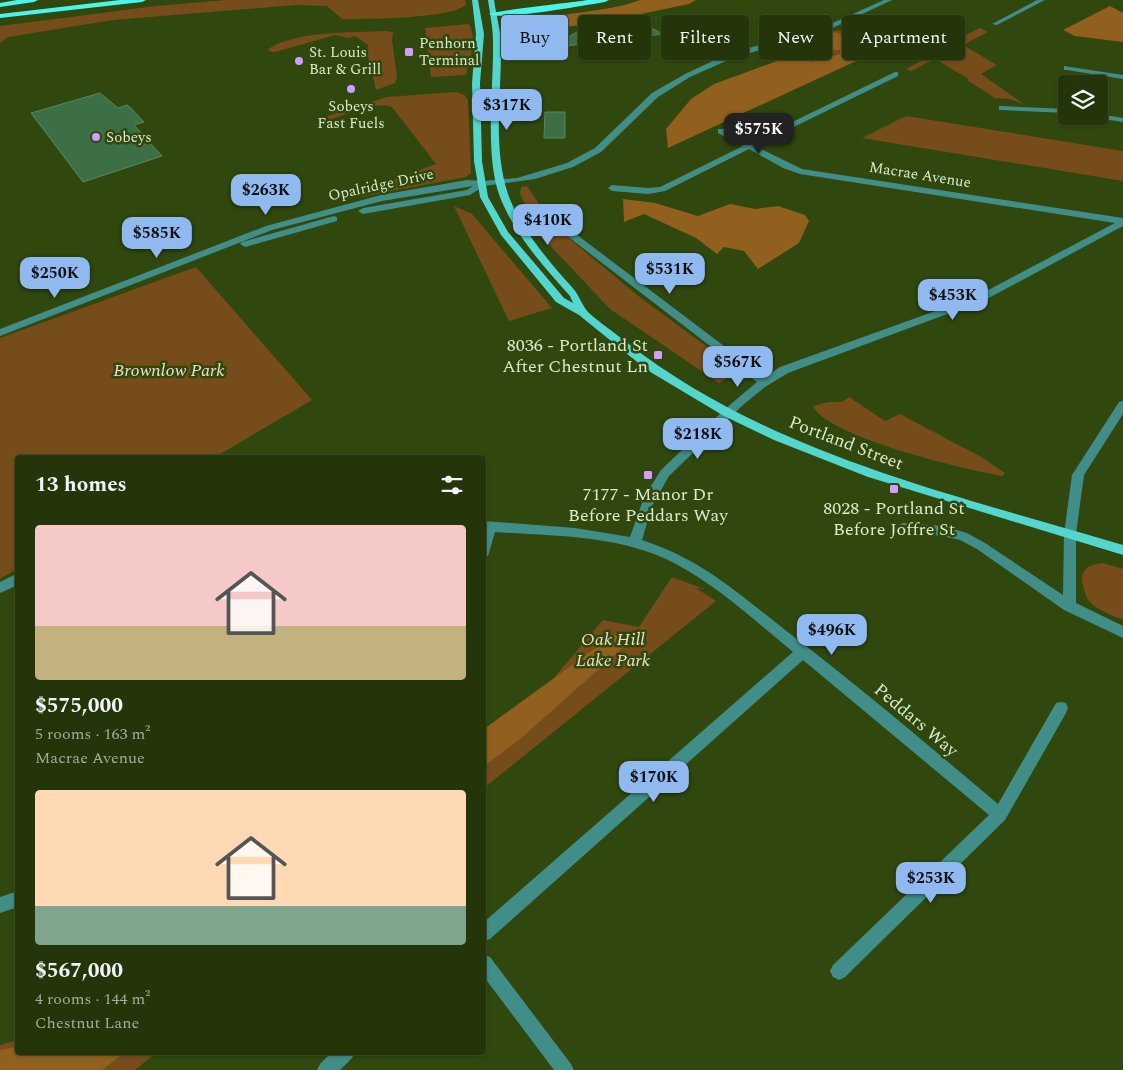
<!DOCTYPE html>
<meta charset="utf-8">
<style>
:root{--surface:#24350a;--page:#304018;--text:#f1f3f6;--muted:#a3ab9c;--line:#41502b;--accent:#90b9f0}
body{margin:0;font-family:Spectral,serif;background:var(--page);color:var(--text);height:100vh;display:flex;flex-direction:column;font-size:19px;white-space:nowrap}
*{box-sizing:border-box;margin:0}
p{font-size:16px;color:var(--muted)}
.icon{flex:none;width:28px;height:28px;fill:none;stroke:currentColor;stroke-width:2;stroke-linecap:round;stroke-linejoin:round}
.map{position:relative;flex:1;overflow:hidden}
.side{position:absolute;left:15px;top:455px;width:471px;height:600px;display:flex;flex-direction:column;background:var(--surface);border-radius:5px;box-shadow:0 1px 4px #0004,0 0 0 1px var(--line)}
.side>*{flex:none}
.banner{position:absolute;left:501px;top:15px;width:475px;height:45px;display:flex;gap:10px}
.buttons{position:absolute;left:1058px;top:75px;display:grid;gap:10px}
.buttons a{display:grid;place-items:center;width:50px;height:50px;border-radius:5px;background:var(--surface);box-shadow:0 1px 4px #0004,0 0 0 1px var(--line);font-size:25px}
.price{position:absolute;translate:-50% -42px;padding:0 11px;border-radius:10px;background:var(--accent);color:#111;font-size:16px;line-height:32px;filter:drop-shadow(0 1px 2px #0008)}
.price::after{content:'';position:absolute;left:50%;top:30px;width:15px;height:11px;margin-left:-8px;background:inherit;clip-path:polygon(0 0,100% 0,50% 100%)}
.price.current{background:#222;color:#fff}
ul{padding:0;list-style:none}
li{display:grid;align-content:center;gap:10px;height:265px;padding:0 20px}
li span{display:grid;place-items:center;height:155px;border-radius:5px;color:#555}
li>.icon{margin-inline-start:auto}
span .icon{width:90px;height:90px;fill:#fffc;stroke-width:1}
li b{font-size:21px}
h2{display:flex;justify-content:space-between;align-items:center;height:60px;padding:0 20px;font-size:21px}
.pill{padding:0 18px;border-radius:5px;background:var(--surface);box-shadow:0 1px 4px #0004,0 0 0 1px var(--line);font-size:18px;line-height:45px}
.pill.current{background:var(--accent);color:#111}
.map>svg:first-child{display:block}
.green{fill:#764d1a}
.forest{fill:#92601e}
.building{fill:#3d6f47;stroke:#56895f}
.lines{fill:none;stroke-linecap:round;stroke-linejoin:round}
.minor{fill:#418e88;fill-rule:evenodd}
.major{fill:#52d6ce;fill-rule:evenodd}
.highway{fill:#4bf4ea;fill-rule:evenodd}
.poi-dot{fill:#d29dfd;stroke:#30470e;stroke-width:2}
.labels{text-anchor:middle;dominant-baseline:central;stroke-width:5;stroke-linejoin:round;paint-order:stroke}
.far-poi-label{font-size:15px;fill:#dbeacc;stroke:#30470e;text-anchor:start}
.far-street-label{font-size:15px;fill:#dbeacc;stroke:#30470e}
.poi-label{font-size:18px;fill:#dbeacc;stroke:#30470e}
.park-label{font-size:18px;font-style:italic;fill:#f5dec7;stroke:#30470e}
.street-label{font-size:18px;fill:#dbeacc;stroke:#30470e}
</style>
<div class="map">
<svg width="1123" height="1070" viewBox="0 0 1123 1070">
<rect width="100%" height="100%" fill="#30470e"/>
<!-- green -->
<path class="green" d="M226 0H465L466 4C455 19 364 19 342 19L327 6 297 5 113 20 8 37 0 43V26L156 6Z
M926 23 955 40 980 28 988 32 963 45 997 65 981 74 1024 104 1009 99 995 98 967 80 969 79 935 59 911 71 906 69 930 56 896 37Z
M469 24C478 42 469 57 466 75L431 77 425 28Z
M838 30 881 47 819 76 762 51Z
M386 31 393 32 392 40 397 78 395 83 376 90 367 52 368 45 355 36 348 38 335 35 275 52H271L268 49C299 30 351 33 386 31Z
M456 92 464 95 468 100 471 173 466 177 349 199 347 197 436 164 392 107C372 101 348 114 329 120L325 117 387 97Z
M906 116 1123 151V181L862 138Z
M527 186 553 225 637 295 710 349C708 361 708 368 720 373L730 367 740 370 719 383 610 309 542 237 520 194 521 187Z
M454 206 472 214 552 308 509 321Z
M196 267 312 400 215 457 18 458 17 569 0 579V338Z
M849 397 885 421 900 414 981 457 1005 473 1002 476C967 470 827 437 813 406L829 402H842Z
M1103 563 1123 569V620C1111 615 1097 610 1088 600 1086 597 1085 592 1084 589 1078 571 1086 565 1103 563Z
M672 577 704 589 696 588 716 601 484 788V742L518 720 603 620 639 627Z
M17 1040 18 1052 156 1053 135 1070H0V1045Z"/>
<!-- forest -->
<path class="forest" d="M640 0H696L689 4 597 23 532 31 523 36 520 29C557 9 601 15 640 0Z
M1110 6 1123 13V42L1075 36 1063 30Z
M835 32 875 47 879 50 872 56 854 62 668 148 666 129 691 99 714 84 788 57 812 62 840 54V50H833L824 35Z
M623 199 655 203 698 216 730 204 755 209 778 206 805 215 809 221 799 243 758 269 744 251 724 247 717 254 696 238 644 214 624 222Z
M645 628 520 739 484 766V729L612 636Z
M17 1047 18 1052 124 1053 102 1070H0V1050Z"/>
<!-- building -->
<path class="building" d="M644 24 663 34 549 48 577 32Z
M100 93 118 108 127 105 131 108 144 122 134 125 162 156 83 182 31 113Z
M545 112H565V138H544Z"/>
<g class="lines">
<!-- minor -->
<path class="minor" d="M884 0H892L822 33 735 57 690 77 658 97 601 152 573 167 535 179 484 186 470 195 363 214 358 211 363 208 467 190 473 186 382 201 272 230 0 336V329L266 226 381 195 467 180 482 181 517 178 567 163 595 148 652 93 685 74 730 53 817 30Z
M1037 0H1045L997 25 992 24Z
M1064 66 1123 75V79L1067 70H1064Z
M895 72H898V76L755 146 802 169 1123 218V226L985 300 788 373 765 387 743 405 669 476 652 506 642 540C703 560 739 594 789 633 860 687 929 746 998 804L1056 703 1061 702 1066 703 1068 708 1066 713 1005 820 845 977 839 980 833 977 830 971 833 965 989 815 803 660 490 939 484 941V922L793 652C755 621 718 586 674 563 620 535 554 536 495 532L488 556 484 557V521L575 528 630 537 644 497 661 470 725 409 757 382 558 229V225H564L765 377 780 367 977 296 1115 223 800 174 783 168 749 149 665 191 648 194 612 191 608 188 612 185 648 188 660 187 743 146 718 133V129H724L749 143Z
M999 106 1066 109V113L1002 110H999Z
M1099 114 1123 118V122L1096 118 1095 116H1099Z
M334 216 337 217V221L245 247 240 244 242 242Z
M1123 401V414L1084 475 1076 534V603L1123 626V638L1064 610 977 549 960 540 942 536 899 531 897 528 899 525 903 523 942 526 967 533 985 543 1063 595 1064 534 1072 475 1119 402Z
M18 573V585L0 593V582Z
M18 891V907L0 913V897Z
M484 955 490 957 571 1064 574 1070H554L484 977Z
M332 1052H355L352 1058 340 1070H317L320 1064Z"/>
<!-- major -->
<path class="major" d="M472 0H478L484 34 480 83 482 161 488 197 508 232 564 298 573 303 570 296C543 266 515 235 500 197 484 155 494 87 493 41 493 28 490 14 488 0H494C496 14 500 28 501 41 502 91 492 146 508 194 519 226 549 262 571 286 579 294 582 306 589 313 600 323 614 332 626 342 769 454 953 494 1123 545V555L868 477 774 440 724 416 647 370 579 315 556 302 501 235 480 197 474 161 472 83 476 34Z"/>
<!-- highway -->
<path class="highway" d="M17 0H38L34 2 0 7V3Z
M120 0H146L142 2 0 18V14Z
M588 0H609L605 2C587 5 499 21 489 14 494 11 575 2 588 0Z"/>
</g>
<!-- markers -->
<g class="poi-dot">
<rect x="404" y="47" width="10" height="10" rx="2.5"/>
<circle cx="299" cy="61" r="5"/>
<circle cx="351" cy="89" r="5"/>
<circle cx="96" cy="137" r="5"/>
<rect x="653" y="350" width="10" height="10" rx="2.5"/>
<rect x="643" y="470" width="10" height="10" rx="2.5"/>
<rect x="889" y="484" width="10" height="10" rx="2.5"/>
</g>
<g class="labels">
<!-- far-poi labels -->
<g class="far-poi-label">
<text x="419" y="43">Penhorn<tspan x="419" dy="17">Terminal</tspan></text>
<text x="309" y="52">St. Louis<tspan x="309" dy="17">Bar &amp; Grill</tspan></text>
<text x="351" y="106" text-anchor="middle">Sobeys<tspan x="351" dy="17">Fast Fuels</tspan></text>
<text x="106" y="137">Sobeys</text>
</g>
<!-- far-street labels -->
<g class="far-street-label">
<text transform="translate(920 175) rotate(9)">Macrae Avenue</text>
<text transform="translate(381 185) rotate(-12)">Opalridge Drive</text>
</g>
<!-- poi labels -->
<g class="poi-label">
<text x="648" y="345" text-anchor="end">8036 - Portland St<tspan x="648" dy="21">After Chestnut Ln</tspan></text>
<text x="648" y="494">7177 - Manor Dr<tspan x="648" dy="21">Before Peddars Way</tspan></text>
<text x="894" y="508">8028 - Portland St<tspan x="894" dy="21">Before Joffre St</tspan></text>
</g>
<!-- park labels -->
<g class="park-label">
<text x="169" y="370">Brownlow Park</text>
<text x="613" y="639">Oak Hill<tspan x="613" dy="21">Lake Park</tspan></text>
</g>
<!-- street labels -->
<g class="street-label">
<text transform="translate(846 443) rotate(21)">Portland Street</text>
<text transform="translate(916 720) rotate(40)">Peddars Way</text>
</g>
</g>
</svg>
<div class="buttons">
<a><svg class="icon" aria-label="layers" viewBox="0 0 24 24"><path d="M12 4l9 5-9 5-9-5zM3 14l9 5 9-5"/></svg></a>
</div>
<b class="price" style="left:507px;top:131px">$317K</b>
<b class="price current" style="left:759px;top:155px">$575K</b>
<b class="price" style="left:266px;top:216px">$263K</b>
<b class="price" style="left:548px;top:246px">$410K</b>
<b class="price" style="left:157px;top:259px">$585K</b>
<b class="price" style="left:670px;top:295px">$531K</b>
<b class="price" style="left:55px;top:299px">$250K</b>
<b class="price" style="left:953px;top:321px">$453K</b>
<b class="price" style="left:738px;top:388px">$567K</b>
<b class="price" style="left:698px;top:460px">$218K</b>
<b class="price" style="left:832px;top:656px">$496K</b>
<b class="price" style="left:654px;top:803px">$170K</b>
<b class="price" style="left:931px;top:904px">$253K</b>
<div class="banner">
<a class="pill current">Buy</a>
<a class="pill">Rent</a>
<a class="pill">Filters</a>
<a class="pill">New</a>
<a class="pill">Apartment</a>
</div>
<section class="side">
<h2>13 homes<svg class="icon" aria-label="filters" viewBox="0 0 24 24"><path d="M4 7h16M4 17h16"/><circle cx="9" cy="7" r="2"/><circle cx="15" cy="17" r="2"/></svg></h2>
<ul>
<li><span style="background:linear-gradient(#f6c9c9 65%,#c2b280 0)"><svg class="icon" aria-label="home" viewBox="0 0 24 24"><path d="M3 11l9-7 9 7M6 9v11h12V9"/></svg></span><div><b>$575,000</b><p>5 rooms · 163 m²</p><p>Macrae Avenue</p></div></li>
<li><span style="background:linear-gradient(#ffd9b3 75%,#7fa58c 0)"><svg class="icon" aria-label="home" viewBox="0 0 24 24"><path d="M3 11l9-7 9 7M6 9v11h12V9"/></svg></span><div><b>$567,000</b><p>4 rooms · 144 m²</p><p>Chestnut Lane</p></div></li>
</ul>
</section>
</div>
